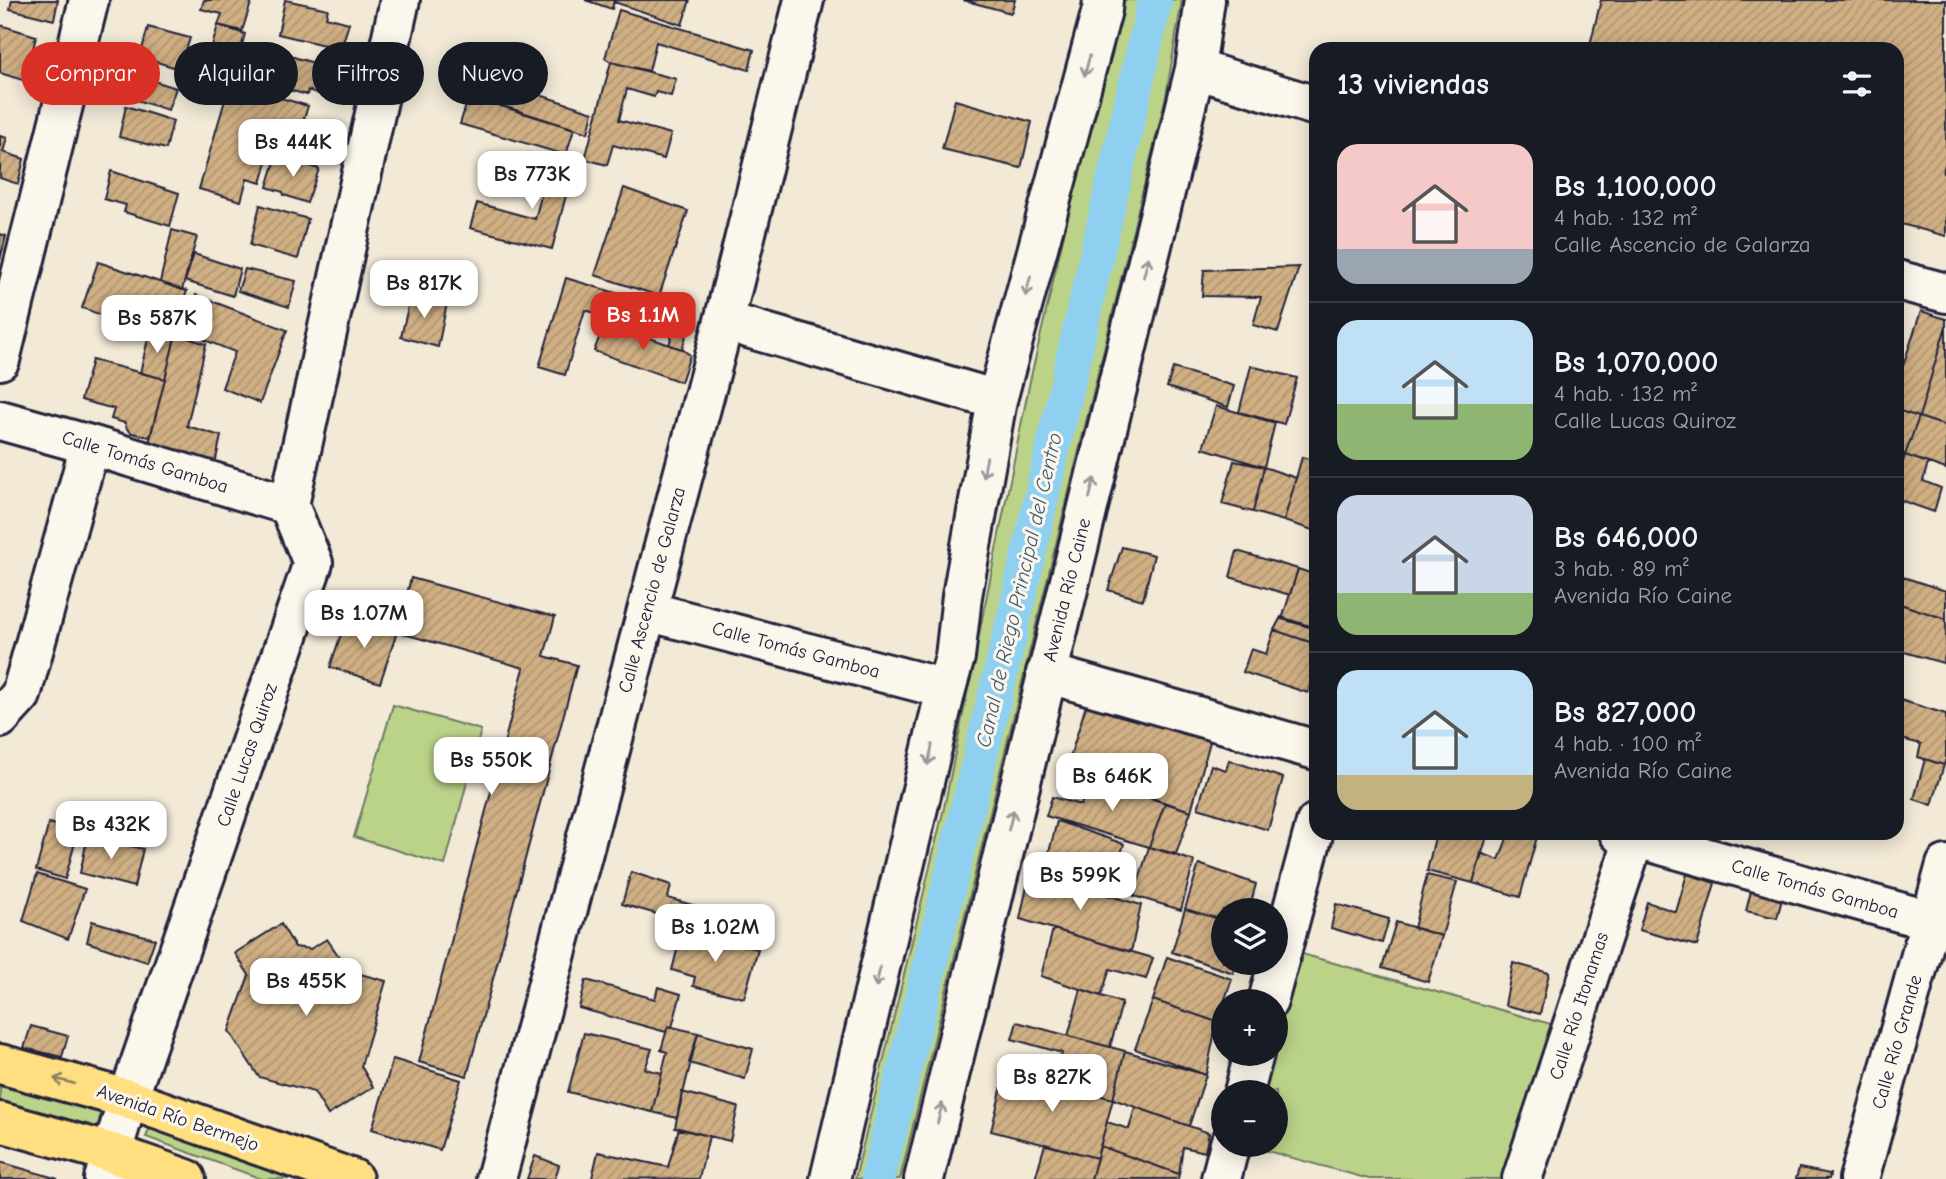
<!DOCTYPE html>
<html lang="es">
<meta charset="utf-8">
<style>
:root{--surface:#171b24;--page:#20242c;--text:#f1f3f6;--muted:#9ea1a6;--line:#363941;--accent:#d93025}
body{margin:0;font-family:"Comic Neue",sans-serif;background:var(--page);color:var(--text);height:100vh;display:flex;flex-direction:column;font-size:26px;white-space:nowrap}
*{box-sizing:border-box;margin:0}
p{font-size:23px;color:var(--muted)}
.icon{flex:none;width:38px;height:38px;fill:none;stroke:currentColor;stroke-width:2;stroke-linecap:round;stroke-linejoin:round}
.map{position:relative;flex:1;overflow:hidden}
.details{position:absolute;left:1309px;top:42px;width:595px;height:798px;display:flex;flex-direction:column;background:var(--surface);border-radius:21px;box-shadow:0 4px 18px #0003}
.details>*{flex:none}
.top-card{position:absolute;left:21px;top:42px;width:665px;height:63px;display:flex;gap:14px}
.fabs{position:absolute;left:1211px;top:898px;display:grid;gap:14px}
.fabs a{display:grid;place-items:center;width:77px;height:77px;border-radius:50%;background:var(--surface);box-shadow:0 4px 18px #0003;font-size:35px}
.price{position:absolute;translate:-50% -60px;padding:0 16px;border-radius:14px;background:#fff;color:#222;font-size:23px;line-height:46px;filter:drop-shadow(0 2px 4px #0008)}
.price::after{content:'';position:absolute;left:50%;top:42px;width:21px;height:16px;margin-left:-10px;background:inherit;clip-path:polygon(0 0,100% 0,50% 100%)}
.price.selected{background:var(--accent);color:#fff}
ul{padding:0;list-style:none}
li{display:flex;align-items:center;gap:21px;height:175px;padding:0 28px}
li+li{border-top:2px solid var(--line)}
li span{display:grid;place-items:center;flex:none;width:196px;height:140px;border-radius:21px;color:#555}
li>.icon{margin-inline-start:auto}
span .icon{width:84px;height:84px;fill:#fffc;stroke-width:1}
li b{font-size:30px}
h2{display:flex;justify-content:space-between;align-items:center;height:84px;padding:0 28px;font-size:30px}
.pill{padding:0 24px;border-radius:32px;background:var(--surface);box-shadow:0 4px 18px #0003;font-size:24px;line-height:63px}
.pill.selected{background:var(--accent);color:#fff}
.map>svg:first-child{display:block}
.green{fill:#bbd389;stroke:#6e7a62;stroke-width:2}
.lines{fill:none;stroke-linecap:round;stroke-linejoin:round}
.canal{stroke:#8fd0f0;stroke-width:35}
.building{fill:url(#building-hatch);stroke:#22223b;stroke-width:2}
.minor-casing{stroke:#22223b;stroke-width:44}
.major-casing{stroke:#22223b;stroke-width:44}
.minor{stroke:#fbf7ec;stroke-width:38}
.major{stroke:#ffdf80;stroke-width:38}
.oneway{stroke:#99979c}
.oneway2{stroke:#90805e}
.labels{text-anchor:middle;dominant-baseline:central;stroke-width:6;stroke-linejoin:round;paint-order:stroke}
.street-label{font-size:19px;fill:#22223b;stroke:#fbf7ec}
.water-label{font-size:21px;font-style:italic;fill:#435671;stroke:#fbf7ec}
</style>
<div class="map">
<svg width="1946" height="1179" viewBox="0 0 1946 1179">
<defs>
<pattern id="building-hatch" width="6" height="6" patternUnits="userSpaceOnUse" patternTransform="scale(1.75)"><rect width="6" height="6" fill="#cfaf83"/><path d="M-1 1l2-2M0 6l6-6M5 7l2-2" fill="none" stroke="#b19672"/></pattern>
</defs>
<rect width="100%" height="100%" fill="#f2e9d7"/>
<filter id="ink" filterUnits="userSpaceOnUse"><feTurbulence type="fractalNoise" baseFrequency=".0143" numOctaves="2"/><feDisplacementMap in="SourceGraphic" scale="14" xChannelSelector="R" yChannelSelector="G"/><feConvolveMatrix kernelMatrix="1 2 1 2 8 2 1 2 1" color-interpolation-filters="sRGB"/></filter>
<g filter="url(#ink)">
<!-- green -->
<path class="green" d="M1118 0H1182L1166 96 900 1179H855L944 808 1030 381Z
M393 705 481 730 445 865 354 837Z
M1295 952 1554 1025 1508 1179H1369L1246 1145 1276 1144V1092H1260L1269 1054H1276V1028Z
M0 1086 101 1113 97 1128 0 1102Z
M151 1125 299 1179H262L146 1137Z"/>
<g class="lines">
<!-- canal -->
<path class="canal" d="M878 1179 1017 605 1155 0"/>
</g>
<!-- building -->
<path class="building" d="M12 0H58L54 20 10 9Z
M204 0H252L242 31 218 25 222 14 201 9Z
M285 0 328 9 326 17 349 23 341 49 278 34Z
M585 0H614L612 9Z
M615 0H690L682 25 614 2Z
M963 0H1015L1011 13Z
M1601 0H1946V160L1943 173H1946V236L1897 223V49H1589Z
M619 10 754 50 749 70 656 42 649 71 611 62 605 58Z
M0 25 36 36 26 81 0 73Z
M218 25 245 34 230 87 203 79Z
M148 27 190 38 180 69 140 57Z
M471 43 502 54 494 82 462 70Z
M290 56 341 71 333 99 308 90 307 95 282 88Z
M611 62 676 79 671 96 656 92 654 97 627 89 619 120 671 134 664 159 613 145 607 165 585 159Z
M462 70 593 112 588 133 456 91Z
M138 76 176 88 168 110 130 98Z
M230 83 308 106 299 135 319 141 314 158 272 145 261 183 247 179 241 201 199 189Z
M469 96 574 129 566 155 460 124Z
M955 100 1032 122 1021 168 942 149Z
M126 106 173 121 166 149 119 137Z
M0 136 7 138 3 152 24 159 18 184 0 178Z
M1313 143 1316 144V178Z
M552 154 575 161 552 249 470 228 477 203 535 219Z
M277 155 319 169 307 203 284 195 283 192 267 187Z
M111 171 179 193 170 226 124 212 126 205 104 199Z
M624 188 688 211 659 296 595 275Z
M260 205 308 219 298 259 250 245Z
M172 230 197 237 182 290 160 282Z
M0 234 6 236 0 260Z
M194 254 240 269 233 296 185 281Z
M98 262 187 291 181 308 166 303 161 316H153L148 332 82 308Z
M1299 267 1278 332 1253 325 1261 297 1202 296 1204 270Z
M245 269 296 281 289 307 238 291Z
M566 278 692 316 682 349 669 345 674 328 628 314 626 322 585 310 565 375 539 367Z
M411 294 447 303 438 347 401 337Z
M196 295 287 330 260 403 222 388 235 352 182 331Z
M1921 311 1946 319V326L1919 417 1897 410V384Z
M605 323 682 349 690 355 681 382 594 351Z
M1946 326V426L1919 417Z
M150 330 175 337 165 379 140 373Z
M176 334 206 344 187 426 221 436 215 464 148 447Z
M92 360 165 379 150 437 132 433 127 429 125 423 111 419 114 409 81 400Z
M1251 366 1297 378 1284 424 1239 412Z
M1173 368 1234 386 1228 407 1167 387Z
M1216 406 1275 423 1264 467 1203 448Z
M1897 410 1919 417 1905 455 1897 452Z
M1919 417 1946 426V469L1905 455Z
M1897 452 1905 455 1897 482Z
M1905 455 1928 463 1923 481 1941 488 1934 512 1897 499V482Z
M1302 457 1316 461V531L1284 521Z
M1234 461 1264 467 1253 512 1222 504Z
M1264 467 1296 478 1284 521 1253 512Z
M1122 547 1154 555 1143 600 1108 590Z
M1237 551 1298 569 1290 595 1230 577Z
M1298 569 1316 575V629L1282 619Z
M1897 575 1946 591V619L1897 603Z
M411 578 555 617 544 656 577 665 467 1076 419 1062 524 668 397 632Z
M1897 603 1946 619V651L1943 663 1897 650Z
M347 616 397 632 380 683 330 667Z
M1281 617 1316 628V644L1274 630Z
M1274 630 1316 644V662L1308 693 1243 672 1251 649 1266 654Z
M1088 699 1211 738 1191 811 1066 770Z
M1897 699 1946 714V759L1944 765 1918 757 1921 744 1897 738Z
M1925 759 1944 765 1932 805 1914 799Z
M1229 760 1283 778 1268 830 1198 808 1211 765 1226 770Z
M1090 778 1165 803 1149 847 1046 816 1052 797 1081 805Z
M1165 803 1191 811 1176 854 1149 847Z
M1057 821 1124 844 1110 891 1044 872Z
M49 823 78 832 65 879 36 870Z
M1436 833 1455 839 1457 833H1488L1473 883 1427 871Z
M1509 833H1526L1537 837 1520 897 1473 883 1481 853 1499 860Z
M88 835 143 849 134 887 80 873Z
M1149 847 1194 861 1181 910 1134 896Z
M1199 864 1256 884 1249 910H1223V920L1185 909Z
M631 872 671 885 668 898 699 907 695 925 622 904Z
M1030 872 1141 905 1131 952 1020 919Z
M37 874 85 889 68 939 23 921Z
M1687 874 1715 883 1697 946 1639 930 1647 902 1676 912Z
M1427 875 1457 882 1442 936 1414 928Z
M1751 891 1782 899 1777 918 1746 911Z
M1336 904 1389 919 1382 943 1331 928Z
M1185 909 1223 920V962H1236L1233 973 1172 952Z
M92 921 155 939 147 962 87 942Z
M1396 922 1442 936 1428 982 1382 968Z
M281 924 295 947 310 949 327 939 349 971 386 981 361 1066 373 1087 328 1115 314 1092 259 1077 229 1031 249 975 235 953Z
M1053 929 1153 958 1146 979 1110 969 1101 996 1041 976Z
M682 931 758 949 744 998 693 986 695 977 672 970Z
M1167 957 1232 979 1217 1022 1153 1000Z
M1513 963 1549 973 1540 1014 1505 1005Z
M586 980 655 999 658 987 681 994 672 1027 668 1026 666 1032 579 1008Z
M1081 989 1122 1003 1110 1047 1068 1036Z
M1153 1000 1217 1022 1206 1075 1135 1049Z
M1017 1022 1125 1051 1113 1099 1054 1083 1062 1053 1012 1039Z
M31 1026 68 1036 62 1057 24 1048Z
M668 1026 698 1033 677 1118 652 1112 667 1052 661 1050Z
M584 1033 652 1049 645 1069 662 1073 652 1112 568 1092Z
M698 1033 753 1049 745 1079 689 1063Z
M1125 1051 1206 1075 1189 1126 1113 1099Z
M393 1059 461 1080 440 1150 372 1129Z
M1006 1070 1113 1099 1097 1158 991 1131Z
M682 1092 738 1107 730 1141 675 1128Z
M1135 1107 1209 1133 1205 1152 1183 1147 1179 1174 1100 1146 1107 1122 1129 1129Z
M679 1128 709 1136 699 1179 592 1178 598 1152 668 1167Z
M1045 1144 1097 1158 1091 1179H1035Z
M1100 1146 1179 1174 1178 1179H1091Z
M535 1156 559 1165 555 1179H527Z
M0 1162 58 1179H0Z
M1799 1168 1830 1174 1829 1179H1796Z"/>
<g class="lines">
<defs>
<path id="minor" d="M1195 69 1316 106
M1897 280 1946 293
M724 321 997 400
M0 360 89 0
M0 420 90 445 289 505
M647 611 946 689
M1046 673 1316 750
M0 718 21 695 90 445
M1619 833 1931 921
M1268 1001 1316 823
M1244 1092 1254 1054
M104 1179 128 1099 313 563 289 505 400 0
M496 1179 724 321 804 0
M830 1179 946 689 955 657 962 596 997 400 1102 10 1103 0
M924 1179 1195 69 1205 0
M1221 1179 1230 1144
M1522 1179 1636 833
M1859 1179 1946 865"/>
<path id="major" d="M0 1064 128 1099 353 1179
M0 1122 112 1153 186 1179"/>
</defs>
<!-- minor casing -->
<use href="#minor" class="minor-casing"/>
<!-- major casing -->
<use href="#major" class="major-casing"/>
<!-- minor -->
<use href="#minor" class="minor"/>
<!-- major -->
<use href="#major" class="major"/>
</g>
<!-- one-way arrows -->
<defs><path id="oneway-shaft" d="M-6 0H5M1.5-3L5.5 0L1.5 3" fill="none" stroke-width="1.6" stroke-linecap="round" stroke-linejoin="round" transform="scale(1.75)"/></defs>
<g class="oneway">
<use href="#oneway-shaft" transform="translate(1087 66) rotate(105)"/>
<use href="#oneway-shaft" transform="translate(1146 267) rotate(-76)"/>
<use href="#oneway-shaft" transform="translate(1028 286) rotate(105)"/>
<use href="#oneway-shaft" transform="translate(985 467) rotate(100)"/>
<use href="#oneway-shaft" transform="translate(1092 488) rotate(-76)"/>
<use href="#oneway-shaft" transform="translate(930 755) rotate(103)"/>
<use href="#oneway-shaft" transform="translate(1011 820) rotate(-76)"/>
<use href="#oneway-shaft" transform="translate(878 977) rotate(103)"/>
<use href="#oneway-shaft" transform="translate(940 1113) rotate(-76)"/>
</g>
<use class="oneway2" href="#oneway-shaft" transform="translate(64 1081) rotate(-165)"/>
</g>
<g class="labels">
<!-- street labels -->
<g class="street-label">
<text transform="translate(145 462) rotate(17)">Calle Tomás Gamboa</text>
<text transform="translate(652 590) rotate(-75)">Calle Ascencio de Galarza</text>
<text transform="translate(1067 590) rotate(-76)">Avenida Río Caine</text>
<text transform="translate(796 650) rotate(15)">Calle Tomás Gamboa</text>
<text transform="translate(247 755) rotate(-71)">Calle Lucas Quiroz</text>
<text transform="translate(1815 889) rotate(16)">Calle Tomás Gamboa</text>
<text transform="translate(1579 1006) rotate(-72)">Calle Río Itonamas</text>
<text transform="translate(1897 1042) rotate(-74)">Calle Río Grande</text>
<text transform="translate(178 1118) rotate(19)">Avenida Río Bermejo</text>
</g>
<!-- water labels -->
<g class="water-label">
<text transform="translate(1019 590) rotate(-77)">Canal de Riego Principal del Centro</text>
</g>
</g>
</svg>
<div class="fabs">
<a><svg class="icon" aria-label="layers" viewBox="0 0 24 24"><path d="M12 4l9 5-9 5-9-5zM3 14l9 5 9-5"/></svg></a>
<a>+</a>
<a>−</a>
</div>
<b class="price" style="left:293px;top:179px">Bs 444K</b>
<b class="price" style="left:532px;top:211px">Bs 773K</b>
<b class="price" style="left:424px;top:320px">Bs 817K</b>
<b class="price selected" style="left:643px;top:352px">Bs 1.1M</b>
<b class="price" style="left:157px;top:355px">Bs 587K</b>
<b class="price" style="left:364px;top:650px">Bs 1.07M</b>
<b class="price" style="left:491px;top:797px">Bs 550K</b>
<b class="price" style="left:1112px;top:813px">Bs 646K</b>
<b class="price" style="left:111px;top:861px">Bs 432K</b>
<b class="price" style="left:1080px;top:912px">Bs 599K</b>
<b class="price" style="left:715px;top:964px">Bs 1.02M</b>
<b class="price" style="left:306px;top:1018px">Bs 455K</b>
<b class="price" style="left:1052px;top:1114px">Bs 827K</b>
<div class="top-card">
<a class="pill selected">Comprar</a>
<a class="pill">Alquilar</a>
<a class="pill">Filtros</a>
<a class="pill">Nuevo</a>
</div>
<section class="details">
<h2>13 viviendas<svg class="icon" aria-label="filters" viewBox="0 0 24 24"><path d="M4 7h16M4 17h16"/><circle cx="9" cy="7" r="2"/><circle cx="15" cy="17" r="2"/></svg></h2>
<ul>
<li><span style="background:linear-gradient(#f6c9c9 75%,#9aa5b1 0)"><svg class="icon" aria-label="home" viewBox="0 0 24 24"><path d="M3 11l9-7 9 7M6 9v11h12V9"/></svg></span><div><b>Bs 1,100,000</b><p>4 hab. · 132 m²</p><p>Calle Ascencio de Galarza</p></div></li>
<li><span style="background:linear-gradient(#bfe0f5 60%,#8fb573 0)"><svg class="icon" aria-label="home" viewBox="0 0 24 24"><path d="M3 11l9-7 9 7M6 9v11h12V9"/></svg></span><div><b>Bs 1,070,000</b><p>4 hab. · 132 m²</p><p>Calle Lucas Quiroz</p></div></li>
<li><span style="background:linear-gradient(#c9d6e8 70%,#8fb573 0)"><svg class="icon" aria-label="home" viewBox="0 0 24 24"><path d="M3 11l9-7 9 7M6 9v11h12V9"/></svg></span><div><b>Bs 646,000</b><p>3 hab. · 89 m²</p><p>Avenida Río Caine</p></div></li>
<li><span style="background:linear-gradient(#bfe0f5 75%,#c2b280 0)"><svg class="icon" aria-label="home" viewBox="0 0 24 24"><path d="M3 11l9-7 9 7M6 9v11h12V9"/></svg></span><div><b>Bs 827,000</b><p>4 hab. · 100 m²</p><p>Avenida Río Caine</p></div></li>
</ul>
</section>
</div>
